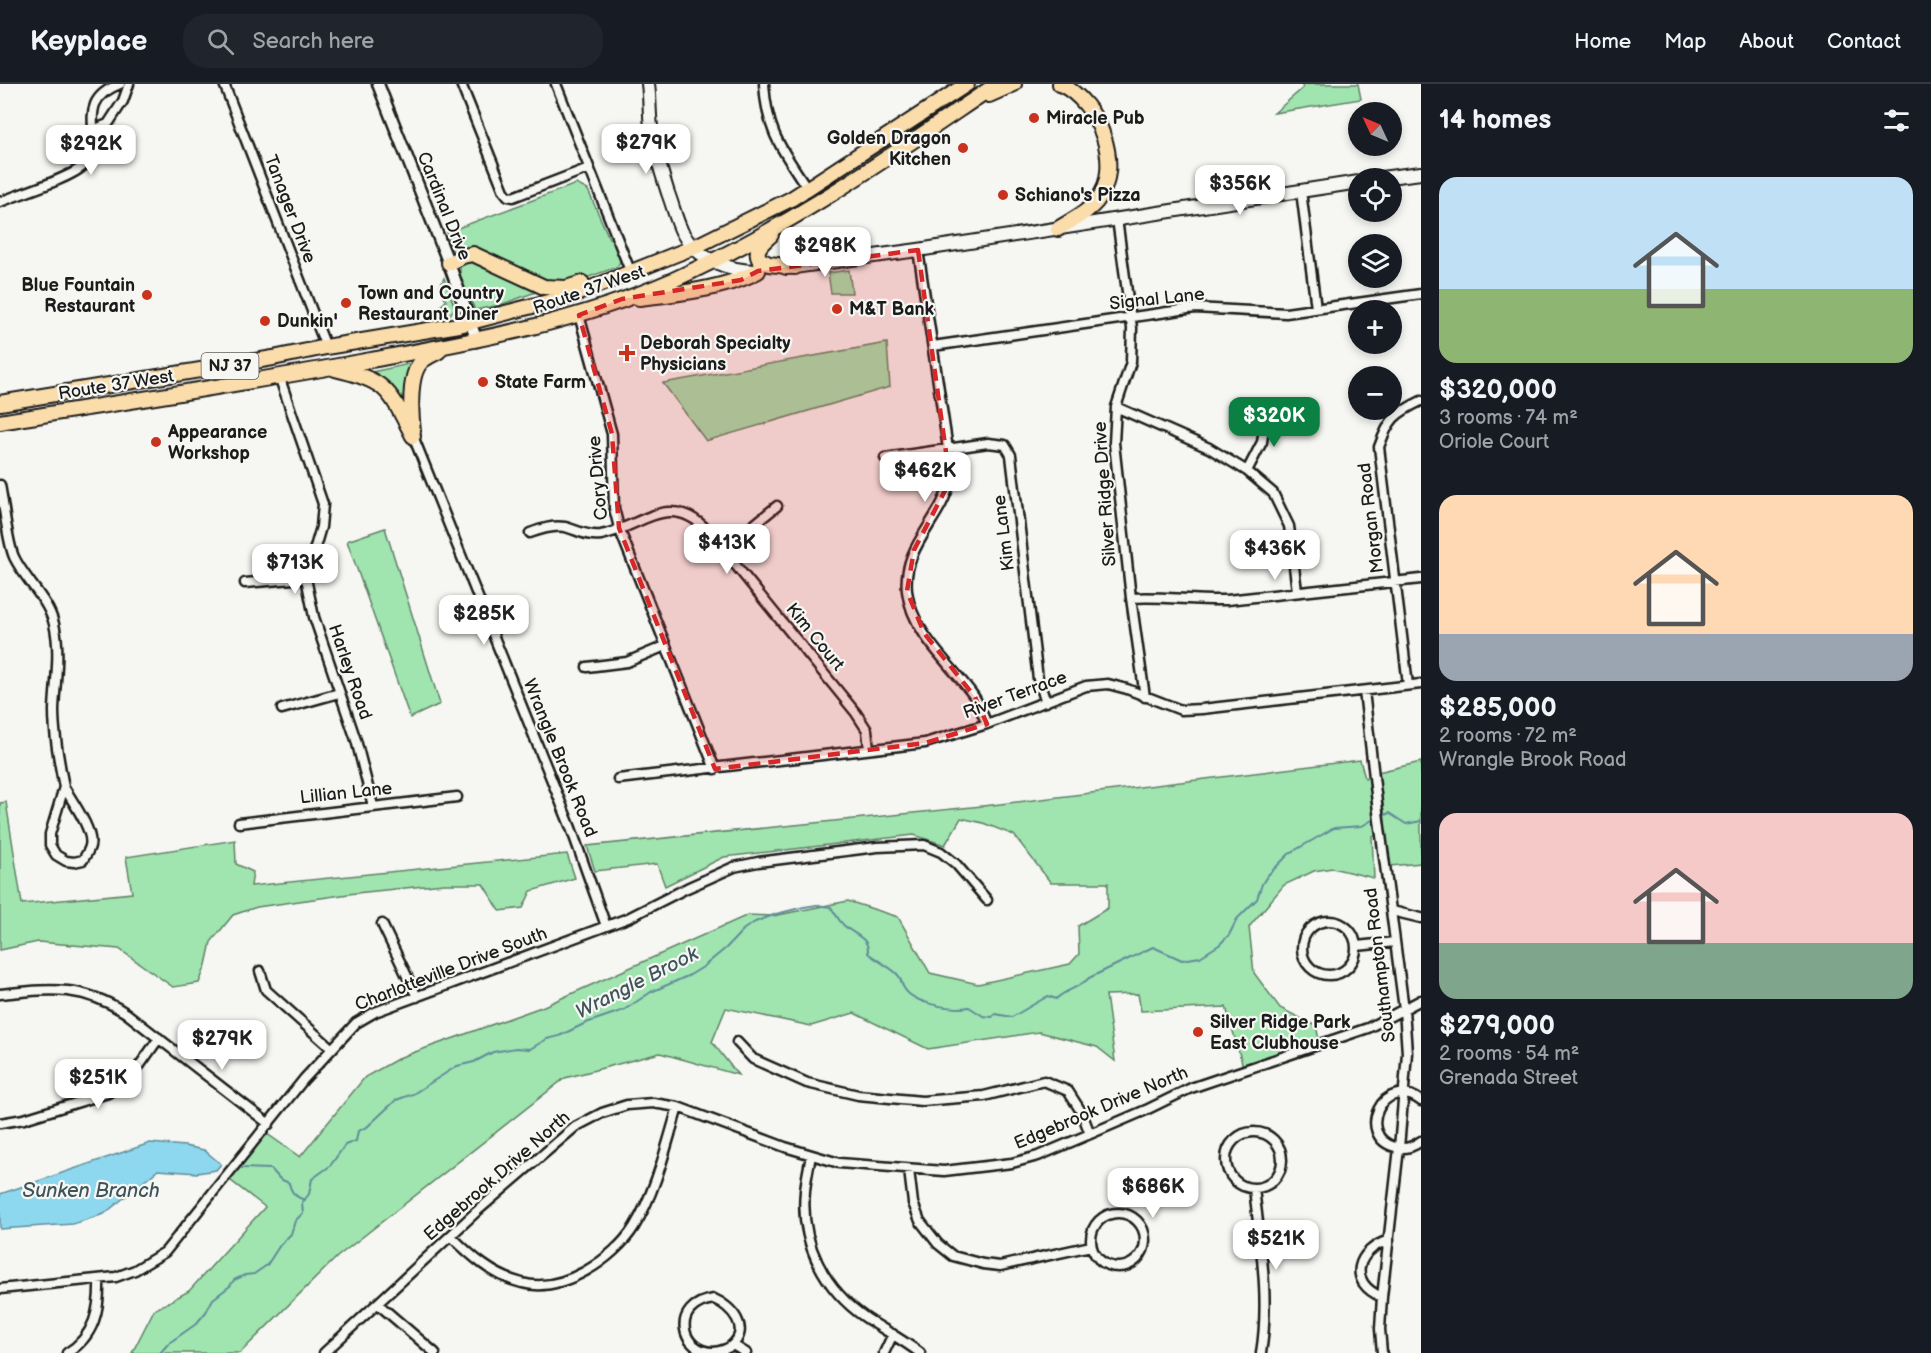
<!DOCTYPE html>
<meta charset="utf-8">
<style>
:root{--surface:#171b24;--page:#20242c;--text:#f1f3f6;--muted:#9ea1a6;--line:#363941;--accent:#0b8043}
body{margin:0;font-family:"Balsamiq Sans",sans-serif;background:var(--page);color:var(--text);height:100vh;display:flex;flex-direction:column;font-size:22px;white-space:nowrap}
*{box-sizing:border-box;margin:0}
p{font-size:20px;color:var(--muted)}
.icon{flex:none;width:33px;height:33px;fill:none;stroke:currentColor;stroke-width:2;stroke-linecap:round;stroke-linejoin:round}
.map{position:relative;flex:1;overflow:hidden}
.side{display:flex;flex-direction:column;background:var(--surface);width:510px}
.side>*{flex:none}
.needle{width:39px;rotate:314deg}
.controls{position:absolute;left:1348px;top:18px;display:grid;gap:12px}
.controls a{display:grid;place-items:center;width:54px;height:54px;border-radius:50%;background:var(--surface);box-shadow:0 3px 9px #0003;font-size:30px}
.price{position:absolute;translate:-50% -51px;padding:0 14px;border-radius:12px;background:#fff;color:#222;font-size:20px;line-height:39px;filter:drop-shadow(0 2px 3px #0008)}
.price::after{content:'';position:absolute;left:50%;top:36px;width:18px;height:14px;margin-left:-9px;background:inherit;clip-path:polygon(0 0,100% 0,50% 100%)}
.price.active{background:var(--accent);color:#fff}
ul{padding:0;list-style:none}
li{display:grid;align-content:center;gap:12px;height:318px;padding:0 18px}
li span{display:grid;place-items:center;height:186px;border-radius:18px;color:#555}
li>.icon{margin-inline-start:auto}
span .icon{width:108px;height:108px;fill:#fffc;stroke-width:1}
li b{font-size:26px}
h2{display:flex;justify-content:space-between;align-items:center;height:72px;padding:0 18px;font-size:26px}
header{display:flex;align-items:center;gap:36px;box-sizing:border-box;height:84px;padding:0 30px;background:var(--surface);border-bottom:2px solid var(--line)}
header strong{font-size:28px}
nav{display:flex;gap:33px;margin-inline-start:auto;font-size:21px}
.search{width:420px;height:54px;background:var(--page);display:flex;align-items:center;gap:15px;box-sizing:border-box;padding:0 21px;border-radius:24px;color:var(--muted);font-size:22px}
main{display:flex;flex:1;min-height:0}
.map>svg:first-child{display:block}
.green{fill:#a0e4af;stroke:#5e8066;stroke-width:1.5}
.water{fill:#8dd8ee;stroke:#608d9a;stroke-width:1.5}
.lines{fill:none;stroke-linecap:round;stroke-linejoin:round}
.stream{stroke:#608d9a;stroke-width:2}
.minor-casing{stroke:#1c1c1c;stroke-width:13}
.tertiary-casing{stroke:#1c1c1c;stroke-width:15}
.secondary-casing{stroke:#1c1c1c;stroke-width:16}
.trunk-casing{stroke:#1c1c1c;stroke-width:18}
.minor{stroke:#f6f6f2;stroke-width:8}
.tertiary{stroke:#f6f6f2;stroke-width:10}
.secondary{stroke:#f6f6f2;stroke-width:12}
.trunk{stroke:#fbddab;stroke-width:14}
.marked{fill:#d62828;fill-opacity:0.2;stroke:#d62828;stroke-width:4.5;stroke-dasharray:12 8;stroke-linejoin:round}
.poi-dot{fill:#c8321e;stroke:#f6f6f2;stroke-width:2}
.labels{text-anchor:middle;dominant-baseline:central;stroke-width:4.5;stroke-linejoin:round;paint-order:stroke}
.shield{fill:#f6f6f2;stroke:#5d5d5c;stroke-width:1.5}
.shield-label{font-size:16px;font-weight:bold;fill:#1c1c1c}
.poi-label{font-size:18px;font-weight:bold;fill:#1c1c1c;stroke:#f6f6f2;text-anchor:start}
.street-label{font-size:18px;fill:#1c1c1c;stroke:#f6f6f2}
.water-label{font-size:20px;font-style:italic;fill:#3e545b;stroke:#f6f6f2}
</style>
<header>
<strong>Keyplace</strong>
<div class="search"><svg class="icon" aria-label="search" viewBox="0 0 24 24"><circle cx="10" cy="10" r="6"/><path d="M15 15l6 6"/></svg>Search here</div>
<nav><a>Home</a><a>Map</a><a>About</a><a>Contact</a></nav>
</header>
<main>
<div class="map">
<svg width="1421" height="1269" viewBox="0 0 1421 1269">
<rect width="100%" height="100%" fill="#f6f6f2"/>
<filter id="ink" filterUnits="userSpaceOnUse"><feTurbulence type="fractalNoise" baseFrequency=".0167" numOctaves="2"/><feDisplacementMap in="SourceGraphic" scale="12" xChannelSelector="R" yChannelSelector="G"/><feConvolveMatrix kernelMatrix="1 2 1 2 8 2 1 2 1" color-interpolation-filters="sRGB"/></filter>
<g filter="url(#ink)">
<!-- green -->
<path class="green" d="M1301 0H1358L1361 15 1274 29 1303 4Z
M576 100 588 106 609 154 613 156 621 176 617 183 572 199 550 200 456 169 450 164 444 149 452 163 447 148Z
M468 175 536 206V208L500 221 475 226 460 193V181Z
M849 186 852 209H831L828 189Z
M444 194 455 224 449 232 436 234 433 229 446 217 440 202Z
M887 259 890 303 706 357 663 299Z
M409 280 410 282 404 322 381 295 372 288Z
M385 444 440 620 410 634 347 457Z
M1360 676 1365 694 1378 688 1421 678V779L1390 782 1386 751 1372 752 1374 794 1332 784 1314 787 1284 801 1249 843 1254 889 1280 924 1316 942 1321 964 1244 986 1226 923 1141 927 1138 910 1106 911 1115 977 1097 963 1039 948 928 965 854 929 811 942 726 924 712 958 738 991 660 969 565 994 337 1173 240 1269H132L154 1226 189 1207 265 1123 226 1093 263 1047 300 1073 365 993 401 973 544 922 748 831 773 832 848 817 898 833 930 889 978 900 1070 880 1079 870 1078 842 1108 824V799H1051L1014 751 983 739 961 734 945 761 914 751 724 773 665 802 657 780 595 787 587 762 992 721Z
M6 718 22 820 132 809 126 773 235 756 236 780 253 788 251 802 567 770 575 794 531 807 523 824 500 827 483 800H444L356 809 257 823 233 831 211 858 206 881 199 899 173 903 119 865 38 858 0 866V719Z"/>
<!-- water -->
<path class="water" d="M150 1059 185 1062 204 1066 221 1080 216 1086 197 1089 158 1086 104 1130 73 1140 0 1145V1110Z"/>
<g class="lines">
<!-- stream -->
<path class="stream" d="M1383 732 1389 729 1406 740 1421 737
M242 1084 271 1085 280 1095 289 1099C291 1108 295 1113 305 1116
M160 1269 169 1259 196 1240 206 1228 213 1215 230 1202 234 1196 245 1191 254 1190 267 1181 280 1161 291 1150 295 1137 303 1129 302 1119 309 1110 312 1095 330 1082 345 1061 356 1057 358 1047 367 1043 396 1016 413 1010 457 982 474 978 493 968 516 964 530 965 547 955 559 952 586 939 624 926 651 908 690 891 703 883 726 864 744 845 755 838 776 830 804 823 817 821 831 823C835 830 840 839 847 844 857 852 869 854 868 869 877 877 891 883 898 891 902 895 901 900 904 904 913 920 952 926 969 923L983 932 992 933 995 930 1012 933 1048 912 1056 915C1066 905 1078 905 1089 894L1153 863 1182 876 1200 873 1219 861 1229 851 1237 835 1257 815 1262 800 1267 792 1290 769 1334 744 1362 742 1374 735"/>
<defs>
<path id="minor" d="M224 0 326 263
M461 0 504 107 508 112 513 113 589 84
M556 0 631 189
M764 0C767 49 782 65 807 104
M93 46 108 40 123 17 129 0
M1301 107 1316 224
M0 118C19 110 72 94 84 81 109 53 70 19 120 0
M1117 135 1132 244 1131 278 1116 323 1114 359 1131 514 1145 613
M918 166 948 365C950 375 952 387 950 397 942 436 902 462 907 507 912 549 950 579 973 611 979 619 982 630 987 640
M579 231 612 350 614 424 619 444 715 685
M933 262 1195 224 1286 229 1421 210
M279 292 323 420 321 443 306 494 314 533 356 656 373 722
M1116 323 1209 364 1247 387 1273 409 1289 442 1297 507
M413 352 571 744 606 842
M885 374 988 359 1005 361 1011 371 1012 380 1038 595 1046 618
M1247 387 1262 358 1266 330
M0 401C4 420 7 457 14 473 25 496 48 515 54 540 61 568 55 598 54 626 54 652 59 678 64 703
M530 449C541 445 553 441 565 443 577 446 588 453 601 451 640 444 669 406 707 446L856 629 867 646 869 665
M723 466 777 422
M245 499 306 494
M1131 514C1163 512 1194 517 1227 516L1421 495
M587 583 627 578 665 562
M1408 601 1379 363C1389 335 1394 330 1421 317
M1364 607 1379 736 1404 925 1407 969 1399 1064 1382 1213 1380 1245 1382 1269
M282 625 339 609
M618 695 925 659 987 640 1086 602 1108 600 1127 605 1181 626 1202 625 1421 600
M64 703C72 717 94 747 90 762 89 767 85 772 83 776L74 778 66 777 56 771 50 761V750Z
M239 739 457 713
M1392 827 1421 834
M1302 864a27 27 0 1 1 54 0a27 27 0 1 1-54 0Z
M382 840 417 913
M1357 862 1395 858
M260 887 266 906 331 964
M0 910C50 905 81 900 126 929L269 1040
M737 958 753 975 807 999 858 1011 922 1017 984 1012 1044 997 1068 1007 1082 1029 1090 1050
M1421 1017C1382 989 1355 1052 1395 1063 1405 1066 1413 1063 1421 1057
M0 1039 24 1035 108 1009 123 999 140 981 159 954
M1226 1076a28 28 0 1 1 56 0a28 28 0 1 1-56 0Z
M811 1071C809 1083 806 1095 805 1107 800 1159 824 1205 866 1234 884 1246 903 1256 920 1269
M909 1086 913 1119 920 1137 938 1160 953 1172 983 1180 1000 1182 1091 1162
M1254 1104C1260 1159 1270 1214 1261 1269
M1091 1156a27 27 0 1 1 54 0a27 27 0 1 1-54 0Z
M451 1152C471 1172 493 1192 522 1199 562 1210 614 1175 634 1143 656 1107 666 1063 678 1023
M0 1205 116 1193 135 1186 165 1168 304 995 356 939 375 928 628 834 687 804 734 783 758 778 877 763 924 761 941 768 956 780 987 816
M1382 1213C1346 1198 1357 1166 1389 1156
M714 1215C731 1222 752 1245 731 1262 726 1266 720 1267 714 1268 681 1269 669 1221 714 1215Z
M378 1220 435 1269
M733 1261 746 1269
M67 1269C95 1252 100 1225 99 1195
M324 1269 476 1128 575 1043 602 1029 627 1021 653 1019 678 1023 785 1063 839 1079 944 1087 1012 1079 1038 1072 1090 1050 1146 1026 1191 1004 1368 944 1421 916
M884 1269 893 1250"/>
<path id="tertiary" d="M378 0 451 185 477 257"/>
<path id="secondary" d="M648 0C650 14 649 28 651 42 654 65 661 87 668 109 673 122 676 136 682 148 696 175 729 187 757 187
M1381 94 1421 89
M786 184 918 166 1359 98"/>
<path id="trunk" d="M989 11 1014 0
M1058 145C1070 137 1086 130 1096 118 1125 83 1099 18 1060 0
M771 151C764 158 754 164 759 175L769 180 795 183
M449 179 463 172 473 170 544 203 566 204 582 199
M639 214C677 210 725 205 758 187
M335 285C388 297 389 306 413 352
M0 319 273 274 326 263 459 241 571 212 694 163 791 115 967 0
M0 338C124 318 248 299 371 276 473 257 575 239 671 197 789 144 890 72 997 0
M413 347C411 329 408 290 422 277 427 273 434 270 439 267"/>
</defs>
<!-- minor casing -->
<use href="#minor" class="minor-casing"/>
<!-- tertiary casing -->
<use href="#tertiary" class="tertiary-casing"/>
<!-- secondary casing -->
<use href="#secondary" class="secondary-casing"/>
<!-- trunk casing -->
<use href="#trunk" class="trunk-casing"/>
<!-- minor -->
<use href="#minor" class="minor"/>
<!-- tertiary -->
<use href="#tertiary" class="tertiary"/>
<!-- secondary -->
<use href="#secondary" class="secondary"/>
<!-- trunk -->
<use href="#trunk" class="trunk"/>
</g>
</g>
<!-- marked area -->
<path class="marked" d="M918 166 950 397 914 466 907 507 924 549 975 613 987 640 925 659 715 685 619 444 612 350 579 231 622 215 741 196 758 187Z"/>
<!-- markers -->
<g class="poi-dot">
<circle cx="1034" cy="34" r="6"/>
<circle cx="963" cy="64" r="6"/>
<circle cx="1003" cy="111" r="6"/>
<circle cx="147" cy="211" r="6"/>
<circle cx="346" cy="219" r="6"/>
<circle cx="837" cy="225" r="6"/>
<circle cx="265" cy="237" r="6"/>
<path d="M624 260h6v6h6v6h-6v6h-6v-6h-6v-6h6z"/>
<circle cx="483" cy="298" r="6"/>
<circle cx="156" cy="358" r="6"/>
<circle cx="1198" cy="948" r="6"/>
</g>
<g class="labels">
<!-- shield labels -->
<rect class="shield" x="201.5" y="269" width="57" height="26" rx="4.5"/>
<g class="shield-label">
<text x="230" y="282">NJ 37</text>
</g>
<!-- poi labels -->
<g class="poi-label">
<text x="1046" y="34">Miracle Pub</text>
<text x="951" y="54" text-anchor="end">Golden Dragon<tspan x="951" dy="21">Kitchen</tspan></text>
<text x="1015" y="111">Schiano's Pizza</text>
<text x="135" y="201" text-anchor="end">Blue Fountain<tspan x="135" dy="21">Restaurant</tspan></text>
<text x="358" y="209">Town and Country<tspan x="358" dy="21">Restaurant Diner</tspan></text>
<text x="849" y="225">M&amp;T Bank</text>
<text x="277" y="237">Dunkin'</text>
<text x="640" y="259">Deborah Specialty<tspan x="640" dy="21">Physicians</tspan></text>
<text x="495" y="298">State Farm</text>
<text x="168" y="348">Appearance<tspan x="168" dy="21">Workshop</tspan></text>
<text x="1210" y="938">Silver Ridge Park<tspan x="1210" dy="21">East Clubhouse</tspan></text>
</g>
<!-- street labels -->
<g class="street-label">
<text transform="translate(444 122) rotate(68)">Cardinal Drive</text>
<text transform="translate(290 125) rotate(69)">Tanager Drive</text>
<text transform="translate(589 206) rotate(-19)">Route 37 West</text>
<text transform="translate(1157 215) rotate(-6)">Signal Lane</text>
<text transform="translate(116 301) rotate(-9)">Route 37 West</text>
<text transform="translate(598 394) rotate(-95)">Cory Drive</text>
<text transform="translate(1105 410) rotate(-94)">Silver Ridge Drive</text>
<text transform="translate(1371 434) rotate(-97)">Morgan Road</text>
<text transform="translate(1004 449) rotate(-97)">Kim Lane</text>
<text transform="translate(815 553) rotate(51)">Kim Court</text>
<text transform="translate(350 588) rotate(71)">Harley Road</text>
<text transform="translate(1015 611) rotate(-20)">River Terrace</text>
<text transform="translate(560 674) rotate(68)">Wrangle Brook Road</text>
<text transform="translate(346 709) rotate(-6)">Lillian Lane</text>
<text transform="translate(1380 881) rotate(-97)">Southampton Road</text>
<text transform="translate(451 885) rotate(-21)">Charlotteville Drive South</text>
<text transform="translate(1101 1024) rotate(-23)">Edgebrook Drive North</text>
<text transform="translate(497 1092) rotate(-41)">Edgebrook Drive North</text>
</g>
<!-- water labels -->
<g class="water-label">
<text transform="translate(637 899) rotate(-27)">Wrangle Brook</text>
<text x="91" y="1107">Sunken Branch</text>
</g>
</g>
</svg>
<div class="controls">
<a><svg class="needle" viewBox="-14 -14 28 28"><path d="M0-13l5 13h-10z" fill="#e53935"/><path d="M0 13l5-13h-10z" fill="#9ea1a6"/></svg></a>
<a><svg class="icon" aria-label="locate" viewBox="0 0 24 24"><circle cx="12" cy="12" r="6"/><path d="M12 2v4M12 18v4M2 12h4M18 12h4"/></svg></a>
<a><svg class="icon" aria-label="layers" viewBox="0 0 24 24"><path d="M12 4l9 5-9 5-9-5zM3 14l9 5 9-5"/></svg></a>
<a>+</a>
<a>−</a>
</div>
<b class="price" style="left:646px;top:91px">$279K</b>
<b class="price" style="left:91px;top:92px">$292K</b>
<b class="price" style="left:1240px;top:132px">$356K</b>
<b class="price" style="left:825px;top:194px">$298K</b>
<b class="price active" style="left:1274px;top:364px">$320K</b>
<b class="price" style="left:925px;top:419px">$462K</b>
<b class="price" style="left:727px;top:491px">$413K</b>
<b class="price" style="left:1275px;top:497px">$436K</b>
<b class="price" style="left:295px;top:511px">$713K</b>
<b class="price" style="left:484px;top:562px">$285K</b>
<b class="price" style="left:222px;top:987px">$279K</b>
<b class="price" style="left:98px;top:1026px">$251K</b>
<b class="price" style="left:1153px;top:1135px">$686K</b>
<b class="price" style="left:1276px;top:1187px">$521K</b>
</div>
<section class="side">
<h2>14 homes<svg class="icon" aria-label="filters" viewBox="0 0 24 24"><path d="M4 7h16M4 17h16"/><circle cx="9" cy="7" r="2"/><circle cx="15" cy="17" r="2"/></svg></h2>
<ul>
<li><span style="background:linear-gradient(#bfe0f5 60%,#8fb573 0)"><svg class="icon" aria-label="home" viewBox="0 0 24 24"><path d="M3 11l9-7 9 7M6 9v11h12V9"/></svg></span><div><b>$320,000</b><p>3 rooms · 74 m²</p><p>Oriole Court</p></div></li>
<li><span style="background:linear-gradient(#ffd9b3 75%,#9aa5b1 0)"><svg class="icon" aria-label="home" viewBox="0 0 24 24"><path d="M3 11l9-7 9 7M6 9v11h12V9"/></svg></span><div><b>$285,000</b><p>2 rooms · 72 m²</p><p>Wrangle Brook Road</p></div></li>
<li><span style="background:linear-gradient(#f6c9c9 70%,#7fa58c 0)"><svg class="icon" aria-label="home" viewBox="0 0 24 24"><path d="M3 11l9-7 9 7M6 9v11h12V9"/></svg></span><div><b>$279,000</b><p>2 rooms · 54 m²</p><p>Grenada Street</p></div></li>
</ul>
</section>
</main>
